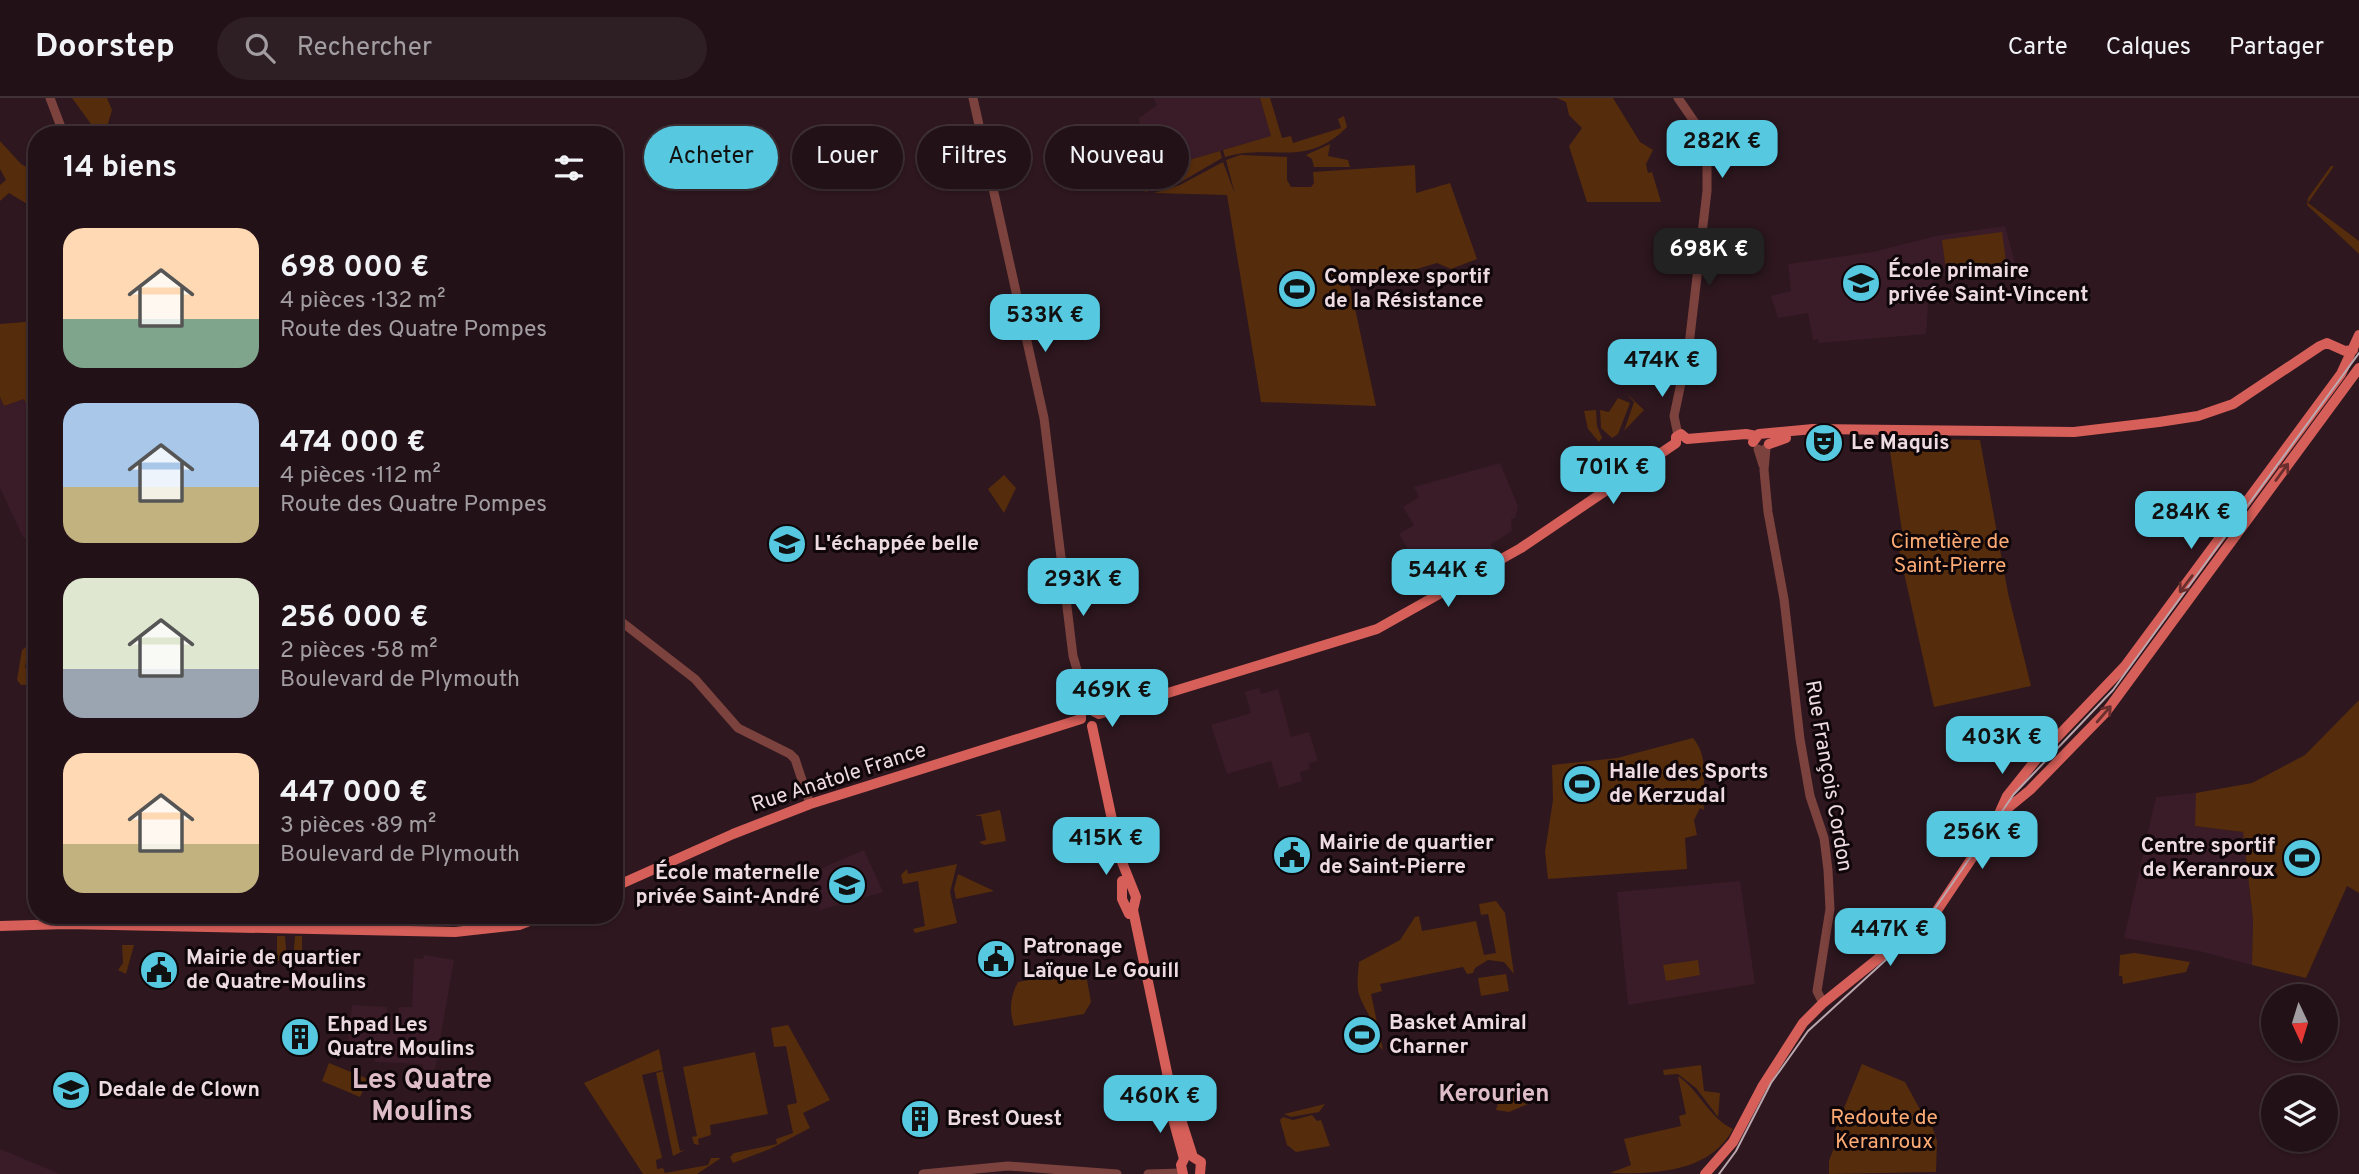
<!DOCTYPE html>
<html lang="fr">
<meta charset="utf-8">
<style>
:root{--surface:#221117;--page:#2e1f24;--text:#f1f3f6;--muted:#a29da1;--line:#3f3136;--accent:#56c9e1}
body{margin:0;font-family:Overpass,sans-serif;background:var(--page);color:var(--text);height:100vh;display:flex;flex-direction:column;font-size:26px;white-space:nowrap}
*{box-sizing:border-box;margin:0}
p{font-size:23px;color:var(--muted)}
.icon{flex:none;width:38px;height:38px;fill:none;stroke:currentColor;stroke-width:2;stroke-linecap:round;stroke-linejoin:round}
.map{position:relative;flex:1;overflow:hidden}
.panel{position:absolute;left:28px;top:28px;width:595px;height:798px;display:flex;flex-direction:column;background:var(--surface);border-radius:28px;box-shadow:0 2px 5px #0004,0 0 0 2px var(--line)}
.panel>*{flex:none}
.top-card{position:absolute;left:644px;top:28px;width:665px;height:63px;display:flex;gap:14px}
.needle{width:46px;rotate:176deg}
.fabs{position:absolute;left:2261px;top:886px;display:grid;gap:14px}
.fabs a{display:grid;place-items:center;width:77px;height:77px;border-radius:50%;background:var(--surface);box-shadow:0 2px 5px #0004,0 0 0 2px var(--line);font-size:35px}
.price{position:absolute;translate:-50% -60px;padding:0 16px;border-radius:14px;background:var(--accent);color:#111;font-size:23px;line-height:46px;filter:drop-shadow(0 2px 4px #0008)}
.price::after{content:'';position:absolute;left:50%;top:42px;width:21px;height:16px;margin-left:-10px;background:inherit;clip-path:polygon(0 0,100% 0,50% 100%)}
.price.current{background:#222;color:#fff}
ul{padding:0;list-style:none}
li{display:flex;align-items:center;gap:21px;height:175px;padding:0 35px}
li span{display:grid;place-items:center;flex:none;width:196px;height:140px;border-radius:21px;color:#555}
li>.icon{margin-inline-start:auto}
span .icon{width:84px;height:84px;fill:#fffc;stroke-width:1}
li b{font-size:30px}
h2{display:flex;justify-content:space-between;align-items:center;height:84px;padding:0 35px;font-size:30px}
.chip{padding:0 24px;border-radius:32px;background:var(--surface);box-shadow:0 2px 5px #0004,0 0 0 2px var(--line);font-size:24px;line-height:63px}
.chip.current{background:var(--accent);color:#111}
header{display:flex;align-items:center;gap:42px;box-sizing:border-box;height:98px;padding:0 35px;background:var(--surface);border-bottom:2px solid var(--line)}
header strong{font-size:33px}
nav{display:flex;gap:38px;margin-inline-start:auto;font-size:24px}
.search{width:490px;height:63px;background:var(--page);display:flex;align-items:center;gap:18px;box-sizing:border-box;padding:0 24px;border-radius:38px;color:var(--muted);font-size:26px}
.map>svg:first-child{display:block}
.built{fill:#3a1c28}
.green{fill:#552c0c}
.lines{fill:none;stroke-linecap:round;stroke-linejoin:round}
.minor{stroke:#7c423e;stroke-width:9}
.major{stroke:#d75f59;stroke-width:10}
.tram{stroke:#bba8af;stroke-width:2}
.oneway{stroke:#692e2d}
.labels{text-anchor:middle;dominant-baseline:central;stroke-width:6;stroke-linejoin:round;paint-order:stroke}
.poi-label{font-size:21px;font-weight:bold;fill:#eddbe1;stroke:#0f0609;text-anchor:start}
.park-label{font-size:21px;fill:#fdab74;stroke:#0f0609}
.street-label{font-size:21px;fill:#eddbe1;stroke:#0f0609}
.quarter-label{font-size:24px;font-weight:bold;fill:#debdc8;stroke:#0f0609}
.district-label{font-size:28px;font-weight:bold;fill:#debdc8;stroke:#0f0609}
</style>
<header>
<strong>Doorstep</strong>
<div class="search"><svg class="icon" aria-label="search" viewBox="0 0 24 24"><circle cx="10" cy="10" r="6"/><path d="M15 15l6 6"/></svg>Rechercher</div>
<nav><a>Carte</a><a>Calques</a><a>Partager</a></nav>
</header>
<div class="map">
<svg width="2359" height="1076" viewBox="0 0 2359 1076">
<rect width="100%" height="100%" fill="#2e171f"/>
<!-- built -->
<path class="built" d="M1153 0H1260L1271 38 1144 75 1139 20 1157 7Z
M2005 128 2016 169 1935 179 1929 191 1926 236 1819 245 1818 241 1813 242 1808 215 1778 220 1771 198 1791 193 1788 166 1873 154 1936 138Z
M0 299 4 308 24 301 37 329V362L30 366 37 382V435L27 441 23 439 0 390Z
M1500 365 1518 408 1515 420 1511 421 1512 433 1491 446 1498 460 1435 496 1399 436 1414 427 1403 409 1419 399 1414 389Z
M1259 590 1261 596 1278 591 1291 639 1309 634 1318 663 1309 665 1310 671 1300 674 1302 683 1279 690 1271 663 1227 676 1211 627 1251 615 1245 594Z
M2196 695V728L2243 734 2253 822 2252 867 2199 853 2124 840 2156 699Z
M864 752 883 794 820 812 813 774Z
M1740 783 1755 886 1628 907 1617 794Z
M424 857 454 862 435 971 424 972 422 966 375 964V955L338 953V943H348L352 907 387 909V918L398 919 399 909H412L414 860 423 861Z
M0 1051 60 1076H0Z"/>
<!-- green -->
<path class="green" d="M72 0H107L112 12 107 29 119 37H99Z
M1260 0H1270L1282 40 1291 38 1293 45 1341 30 1338 21 1344 18 1347 29C1306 71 1272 45 1225 59L1223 52 1271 38Z
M1557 0H1613L1640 44 1653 52 1646 66 1648 75 1652 74 1661 104H1587L1569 48 1582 30 1569 17 1566 4Z
M0 43 21 66 37 75V112L9 95 0 103V87L6 82 0 71Z
M1330 46 1328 58 1348 62 1350 69H1314L1312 61 1306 57Z
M1220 53 1222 60 1179 85 1145 94 1144 75Z
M1240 57 1287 59V82L1291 89H1311L1314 85 1313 74 1415 67 1416 95 1450 85 1477 161 1451 171 1437 165 1410 173V179L1347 173 1376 308 1261 304 1227 97 1154 95 1180 87 1223 64 1235 96 1226 62Z
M2331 68H2334L2308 105 2359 143V156L2307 107 2308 100Z
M2002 134 2006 164 1946 172 1942 142Z
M37 223V329L24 301 4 308 0 299V226Z
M1626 295 1644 312 1624 333 1634 304Z
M1618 300 1630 305 1618 336 1612 340 1601 330 1600 312 1609 314Z
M1596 312 1597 328 1602 340 1599 344 1588 331 1584 313Z
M1888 340 1980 342 2008 495 2031 588 1934 609 1896 439 1902 433Z
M1004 377 1016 390 1004 415 988 391Z
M37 548 28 551 29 561 37 563H26L25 570H31L37 586 21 587 17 582 22 552 26 549Z
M2359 602V795L2347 788 2306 880 2252 867 2253 822 2243 734 2195 728 2196 695 2252 685 2305 657Z
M1693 640C1711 662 1701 686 1704 712L1700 710 1694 722 1697 737 1685 740 1687 771 1548 781 1545 754 1553 702 1552 667 1617 660Z
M1000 712 1006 743 984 747 979 744 986 742 981 718H974Z
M957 766 950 794 957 825 915 835 913 831 925 828 918 783 903 786 901 777 907 771 908 776Z
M958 776 994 793 956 801 954 791Z
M1496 803 1505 815 1514 876 1504 864 1488 862 1475 870 1473 875 1467 876 1463 869 1380 886 1382 893 1371 896 1383 952C1372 943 1377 932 1371 921 1357 894 1356 897 1359 864L1400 842 1415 819 1419 818 1422 833 1476 823 1484 857 1496 855 1488 816 1481 817 1479 806Z
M277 838H285L287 863H277Z
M295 838H302V864L293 863Z
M122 847H134L126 876 118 872 123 865Z
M2134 855H2135L2190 864 2186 874 2123 886 2122 878H2119L2120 857Z
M1698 862 1700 877 1666 883 1663 867Z
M1085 871 1091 904 1084 916 1014 928C1009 912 1010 899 1018 884Z
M1506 876 1509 893 1481 898 1478 880Z
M1368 923 1372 948 1356 951 1351 926Z
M788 927 830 1002 803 1015 810 1030 770 1051 733 1065 730 1059 734 1055 777 1046 776 1041 793 1035 787 1007 797 1005 786 948 774 949 771 930Z
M659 951 663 972 642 977 662 1060 656 1062 657 1071 663 1070 665 1075 708 1067 711 1060H721L697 1076H643L584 985Z
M755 954 768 1016 710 1027 711 1037 698 1041 699 1047 694 1046 692 1039 697 1038 683 969Z
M329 965 368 981 360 999 322 983Z
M1862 966 1905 984 1928 1026 1932 1028 1937 1043 1936 1074 1829 1076V1063L1840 1034 1835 1032Z
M1701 967 1704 993 1720 995 1718 1019 1696 990 1678 976 1664 977 1663 972Z
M663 973 680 1053 685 1052 673 1058 656 975Z
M1678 978C1700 993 1709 1020 1733 1031 1710 1075 1654 1076 1610 1075L1631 1067 1624 1041 1681 1028 1679 1018 1686 1016Z
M1502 991 1527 1001 1528 1006 1509 1014 1496 1012Z
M1325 1006 1319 1014 1291 1019 1284 1016Z
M1312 1017 1317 1023 1321 1022 1330 1048 1296 1054 1287 1047 1280 1022 1283 1019 1293 1022Z"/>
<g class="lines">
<!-- minor -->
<path class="minor" d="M50 0 64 37
M973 0 1044 320 1073 558 1088 610
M1678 337 1674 318 1689 247 1707 93V61L1700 32 1678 0
M1766 350 1764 372 1768 414 1784 501 1800 641 1810 698 1824 740 1828 772 1830 811 1817 893 1823 905
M1758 351 1763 367
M614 518 695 581 738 630 790 656 795 661 810 706
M923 1076 1008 1068 1117 1076
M1148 1076 1182 1075"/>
<!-- major -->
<path class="major" d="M1753 344 1759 336 1813 331 2074 334 2159 324 2198 318 2233 306 2320 248 2327 245 2345 253 2353 252
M1676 345V339L1681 336 1687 341 1746 336 1756 338
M1769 346 1786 340
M1099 616 1377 531 1521 450 1676 345
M1081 621V615L1088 610 1099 616
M1092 628 1120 759 1136 799 1133 812 1169 984 1193 1059
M1998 718 2007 698 2039 658 2125 568 2341 276 2359 237
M1122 783V801L1129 816
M614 789 733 736 810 706 1081 621
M0 828 66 826 455 834 519 827 545 817
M1168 1003 1184 1061
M1193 1059 1201 1064 1200 1076
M1183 1076 1181 1067 1184 1061
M1705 1076 1733 1044 1762 989 1803 925 1823 905 1936 814 2002 715 2030 692 2106 614 2359 270"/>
<!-- tram -->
<path class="tram" d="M1719 1076 1736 1053 1771 985 1808 933 1923 828 2014 696 2113 592 2359 255"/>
</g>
<!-- one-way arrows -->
<defs><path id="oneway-shaft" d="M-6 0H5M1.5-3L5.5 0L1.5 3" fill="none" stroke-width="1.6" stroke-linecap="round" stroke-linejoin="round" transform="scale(1.75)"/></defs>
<g class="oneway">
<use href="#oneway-shaft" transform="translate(2282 374) rotate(-54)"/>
<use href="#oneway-shaft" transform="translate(2186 486) rotate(127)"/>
<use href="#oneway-shaft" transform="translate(2104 616) rotate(-49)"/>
</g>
<!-- icons -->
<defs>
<symbol id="school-disc" viewBox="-11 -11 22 22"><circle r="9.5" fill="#56c9e1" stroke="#0f0609"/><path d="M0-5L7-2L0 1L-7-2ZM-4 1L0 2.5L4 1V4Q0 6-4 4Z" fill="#111"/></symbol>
<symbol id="stadium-disc" viewBox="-11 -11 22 22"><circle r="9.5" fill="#56c9e1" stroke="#0f0609"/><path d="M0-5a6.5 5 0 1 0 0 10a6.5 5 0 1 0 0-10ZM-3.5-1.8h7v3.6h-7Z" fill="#111"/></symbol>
<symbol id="theatre-disc" viewBox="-11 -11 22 22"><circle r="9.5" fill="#56c9e1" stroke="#0f0609"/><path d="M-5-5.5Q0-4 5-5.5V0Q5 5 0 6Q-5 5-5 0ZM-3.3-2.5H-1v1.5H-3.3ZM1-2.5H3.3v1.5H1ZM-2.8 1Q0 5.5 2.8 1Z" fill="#111"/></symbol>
<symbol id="civic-disc" viewBox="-11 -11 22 22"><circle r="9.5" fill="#56c9e1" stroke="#0f0609"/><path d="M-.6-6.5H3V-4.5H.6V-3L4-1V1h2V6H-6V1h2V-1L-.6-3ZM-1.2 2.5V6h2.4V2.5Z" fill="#111"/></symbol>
<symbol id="building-disc" viewBox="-11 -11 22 22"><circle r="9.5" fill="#56c9e1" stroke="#0f0609"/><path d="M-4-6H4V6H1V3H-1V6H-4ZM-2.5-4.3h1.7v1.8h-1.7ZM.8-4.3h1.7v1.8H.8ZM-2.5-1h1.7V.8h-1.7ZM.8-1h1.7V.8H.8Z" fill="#111"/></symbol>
</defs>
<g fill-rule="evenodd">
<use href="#school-disc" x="1839" y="163" width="44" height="44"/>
<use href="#stadium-disc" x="1275" y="169" width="44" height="44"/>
<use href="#theatre-disc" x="1802" y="323" width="44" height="44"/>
<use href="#school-disc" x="765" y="424" width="44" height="44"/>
<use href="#stadium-disc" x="1560" y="664" width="44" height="44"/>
<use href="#civic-disc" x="1270" y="735" width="44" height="44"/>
<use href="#stadium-disc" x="2280" y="738" width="44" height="44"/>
<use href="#school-disc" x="825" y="765" width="44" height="44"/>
<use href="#civic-disc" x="974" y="839" width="44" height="44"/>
<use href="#civic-disc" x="137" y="850" width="44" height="44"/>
<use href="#stadium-disc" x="1340" y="915" width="44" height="44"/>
<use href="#building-disc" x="278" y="917" width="44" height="44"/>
<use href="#school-disc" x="49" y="970" width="44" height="44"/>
<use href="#building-disc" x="898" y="999" width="44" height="44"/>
</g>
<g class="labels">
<!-- poi labels -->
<g class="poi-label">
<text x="1888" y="173">École primaire<tspan x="1888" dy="24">privée Saint-Vincent</tspan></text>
<text x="1324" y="179">Complexe sportif<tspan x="1324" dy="24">de la Résistance</tspan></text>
<text x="1851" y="345">Le Maquis</text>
<text x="814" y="446">L'échappée belle</text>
<text x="1609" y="674">Halle des Sports<tspan x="1609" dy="24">de Kerzudal</tspan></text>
<text x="1319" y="745">Mairie de quartier<tspan x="1319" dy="24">de Saint-Pierre</tspan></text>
<text x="2275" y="748" text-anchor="end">Centre sportif<tspan x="2275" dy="24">de Keranroux</tspan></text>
<text x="820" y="775" text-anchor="end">École maternelle<tspan x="820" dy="24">privée Saint-André</tspan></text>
<text x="1023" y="849">Patronage<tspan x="1023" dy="24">Laïque Le Gouill</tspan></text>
<text x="186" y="860">Mairie de quartier<tspan x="186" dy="24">de Quatre-Moulins</tspan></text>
<text x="1389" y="925">Basket Amiral<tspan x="1389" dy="24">Charner</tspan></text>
<text x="327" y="927">Ehpad Les<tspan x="327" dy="24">Quatre Moulins</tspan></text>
<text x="98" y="992">Dedale de Clown</text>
<text x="947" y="1021">Brest Ouest</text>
</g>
<!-- park labels -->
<g class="park-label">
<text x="1950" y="444">Cimetière de<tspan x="1950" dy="24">Saint-Pierre</tspan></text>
<text x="1884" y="1020">Redoute de<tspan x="1884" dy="24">Keranroux</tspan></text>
</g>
<!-- street labels -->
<g class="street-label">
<text transform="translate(1828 678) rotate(80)">Rue François Cordon</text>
<text transform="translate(839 680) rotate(-18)">Rue Anatole France</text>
</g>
<!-- quarter labels -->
<g class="quarter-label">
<text x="1494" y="997">Kerourien</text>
</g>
<!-- district labels -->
<g class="district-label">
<text x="422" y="983">Les Quatre<tspan x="422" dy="32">Moulins</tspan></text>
</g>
</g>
</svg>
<div class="fabs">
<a><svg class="needle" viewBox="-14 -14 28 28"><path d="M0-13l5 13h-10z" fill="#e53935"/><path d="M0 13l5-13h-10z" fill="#a29da1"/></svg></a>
<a><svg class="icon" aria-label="layers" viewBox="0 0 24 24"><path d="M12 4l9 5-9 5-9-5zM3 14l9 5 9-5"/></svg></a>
</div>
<b class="price" style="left:1722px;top:82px">282K €</b>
<b class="price current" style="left:1709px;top:190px">698K €</b>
<b class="price" style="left:1045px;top:256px">533K €</b>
<b class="price" style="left:1662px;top:301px">474K €</b>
<b class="price" style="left:1613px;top:408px">701K €</b>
<b class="price" style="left:2191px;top:453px">284K €</b>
<b class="price" style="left:1448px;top:511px">544K €</b>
<b class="price" style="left:1083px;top:520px">293K €</b>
<b class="price" style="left:1112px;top:631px">469K €</b>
<b class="price" style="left:2002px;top:678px">403K €</b>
<b class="price" style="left:1982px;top:773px">256K €</b>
<b class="price" style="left:1106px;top:779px">415K €</b>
<b class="price" style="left:1890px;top:870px">447K €</b>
<b class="price" style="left:1160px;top:1037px">460K €</b>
<div class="top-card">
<a class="chip current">Acheter</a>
<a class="chip">Louer</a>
<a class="chip">Filtres</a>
<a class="chip">Nouveau</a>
</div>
<section class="panel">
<h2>14 biens<svg class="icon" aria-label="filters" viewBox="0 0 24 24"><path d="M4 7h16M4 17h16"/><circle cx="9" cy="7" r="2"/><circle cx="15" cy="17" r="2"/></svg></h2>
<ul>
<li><span style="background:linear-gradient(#ffd9b3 65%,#7fa58c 0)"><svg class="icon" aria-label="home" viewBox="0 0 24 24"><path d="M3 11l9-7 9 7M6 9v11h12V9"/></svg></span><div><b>698 000 €</b><p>4 pièces · 132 m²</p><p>Route des Quatre Pompes</p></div></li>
<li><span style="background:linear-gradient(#a9c7e8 60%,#c2b280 0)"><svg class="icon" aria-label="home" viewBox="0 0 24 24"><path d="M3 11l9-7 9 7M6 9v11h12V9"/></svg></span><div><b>474 000 €</b><p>4 pièces · 112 m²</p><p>Route des Quatre Pompes</p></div></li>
<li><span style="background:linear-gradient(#dfe7d0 65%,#9aa5b1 0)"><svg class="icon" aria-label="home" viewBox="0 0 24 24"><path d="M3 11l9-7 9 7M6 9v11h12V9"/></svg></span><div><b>256 000 €</b><p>2 pièces · 58 m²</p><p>Boulevard de Plymouth</p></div></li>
<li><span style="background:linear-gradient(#ffd9b3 65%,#c2b280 0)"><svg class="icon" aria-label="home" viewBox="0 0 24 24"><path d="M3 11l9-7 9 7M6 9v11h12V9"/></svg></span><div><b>447 000 €</b><p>3 pièces · 89 m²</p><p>Boulevard de Plymouth</p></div></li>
</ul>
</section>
</div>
